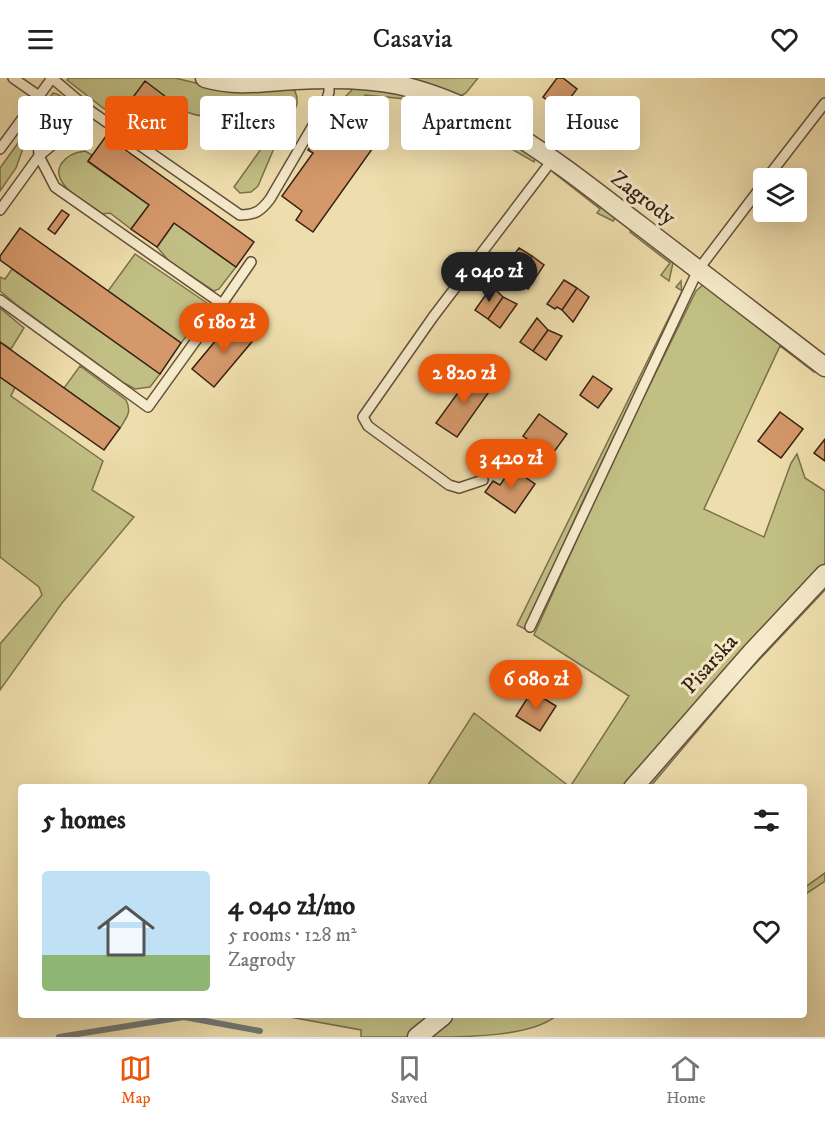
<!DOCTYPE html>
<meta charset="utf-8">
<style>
:root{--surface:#fff;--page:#f2f2f2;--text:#222;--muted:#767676;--line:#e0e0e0;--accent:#ea580c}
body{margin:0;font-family:"IM FELL DW Pica",serif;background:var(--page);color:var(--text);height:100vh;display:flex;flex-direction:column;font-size:22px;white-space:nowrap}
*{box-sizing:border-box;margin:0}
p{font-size:20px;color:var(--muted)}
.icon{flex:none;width:33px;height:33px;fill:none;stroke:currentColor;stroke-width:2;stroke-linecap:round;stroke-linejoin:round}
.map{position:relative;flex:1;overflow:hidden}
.drawer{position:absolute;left:18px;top:706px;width:789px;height:234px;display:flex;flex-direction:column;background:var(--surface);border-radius:6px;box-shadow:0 6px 24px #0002}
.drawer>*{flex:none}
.banner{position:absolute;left:18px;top:18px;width:789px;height:54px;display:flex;gap:12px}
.fabs{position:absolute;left:753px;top:90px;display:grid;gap:12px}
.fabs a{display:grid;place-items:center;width:54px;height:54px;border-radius:6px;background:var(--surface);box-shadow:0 6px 24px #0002;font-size:30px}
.price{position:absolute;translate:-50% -51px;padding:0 14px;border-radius:21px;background:var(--accent);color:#fff;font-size:20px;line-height:39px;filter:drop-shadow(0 2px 3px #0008)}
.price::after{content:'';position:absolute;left:50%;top:36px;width:18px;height:14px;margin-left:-9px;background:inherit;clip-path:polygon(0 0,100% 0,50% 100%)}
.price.on{background:#222;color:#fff}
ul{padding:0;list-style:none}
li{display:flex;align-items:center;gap:18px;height:150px;padding:0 24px}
li span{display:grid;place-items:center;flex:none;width:168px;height:120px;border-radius:6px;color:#555}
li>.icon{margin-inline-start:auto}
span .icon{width:72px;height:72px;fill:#fffc;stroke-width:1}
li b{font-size:26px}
h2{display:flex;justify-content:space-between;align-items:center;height:72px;padding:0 24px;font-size:26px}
.chip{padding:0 21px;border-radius:6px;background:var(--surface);box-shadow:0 6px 24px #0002;font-size:21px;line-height:54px}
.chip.on{background:var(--accent);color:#fff}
header{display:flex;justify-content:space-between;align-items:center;height:78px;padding:0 24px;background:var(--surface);font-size:27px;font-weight:600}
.tab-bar{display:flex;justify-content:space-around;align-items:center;height:84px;border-top:2px solid var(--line);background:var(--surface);font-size:16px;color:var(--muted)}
.tab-bar a{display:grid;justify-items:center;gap:3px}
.tab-bar .on{color:var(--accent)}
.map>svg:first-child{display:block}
.green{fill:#c1bf84;stroke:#7c704c;stroke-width:1.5}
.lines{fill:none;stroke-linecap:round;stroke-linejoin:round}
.stream{stroke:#757c76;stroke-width:6}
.building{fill:#d4986a;stroke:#362115;stroke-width:1.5}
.lane-casing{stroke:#64503b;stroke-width:12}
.street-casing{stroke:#64503b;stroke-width:21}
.lane{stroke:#f5eaca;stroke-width:9}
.street{stroke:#f5eaca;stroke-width:18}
.labels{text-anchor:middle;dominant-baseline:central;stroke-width:6;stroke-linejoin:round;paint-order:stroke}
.street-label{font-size:22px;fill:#362115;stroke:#f5eaca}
</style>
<header><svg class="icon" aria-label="menu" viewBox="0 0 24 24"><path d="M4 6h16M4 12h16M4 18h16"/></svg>Casavia<svg class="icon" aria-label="heart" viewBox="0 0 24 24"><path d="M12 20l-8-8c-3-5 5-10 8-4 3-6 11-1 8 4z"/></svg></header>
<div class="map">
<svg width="825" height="959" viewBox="0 0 825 959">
<rect width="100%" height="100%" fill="#efdead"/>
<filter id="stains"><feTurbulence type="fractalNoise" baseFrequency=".00333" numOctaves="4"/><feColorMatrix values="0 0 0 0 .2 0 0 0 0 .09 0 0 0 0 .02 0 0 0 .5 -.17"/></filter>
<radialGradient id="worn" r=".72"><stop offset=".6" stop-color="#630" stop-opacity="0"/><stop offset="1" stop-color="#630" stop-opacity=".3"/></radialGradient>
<!-- green -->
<path class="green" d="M69 0H175L225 12 290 10 295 13C300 25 296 33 286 42L258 108 251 114 240 115 234 109 266 64C252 31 214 46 187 34 172 28 158 13 145 4L128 26 174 61 169 68 103 30 67 2Z
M401 0H478L466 15 459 19Z
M364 8C434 18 476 44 536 78L534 84 455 38 406 21 365 17 359 27H337L353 11Z
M53 15C74 20 67 40 54 49L42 45 41 32Z
M23 50 27 59 16 90 0 113V90L23 58 19 54Z
M85 73 92 77 88 84 149 127 131 151 110 135 102 136C88 125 49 107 61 86 67 77 75 74 85 73Z
M560 94 618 137 613 143 597 135 600 131 554 95Z
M174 145 236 189 219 211 214 213 169 183 157 169Z
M633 149 670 180 673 185 669 203 661 197 670 185 630 154Z
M135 176 207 225 206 233 181 265 108 213Z
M12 191 160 296 150 309 135 311 124 305 17 227 0 213V199L5 201Z
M681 203 682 217 583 423 525 551 517 547 682 213 676 209Z
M704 206 815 290 814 294 780 268 704 431 764 459 791 385 797 376 805 400 825 413V487L747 570 625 709 426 710 474 635 570 709 629 618 534 557 609 390 696 213Z
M0 230 24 250 11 271 0 264Z
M80 288 126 322C132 334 127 339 120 350L64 310Z
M0 299 15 309 11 318 103 383 92 412 134 439 62 525 0 612V566L42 517 39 509 0 479Z
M825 501V512L743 599 650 709 639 710Z
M825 795V803L804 817V810Z
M284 938H434L407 959H361V952Z
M451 938H556C531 959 464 959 430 959Z"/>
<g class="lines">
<!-- stream -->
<path class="stream" d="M59 959 184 939 260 953"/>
</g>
<!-- building -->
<path class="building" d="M557 0H563L577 11 561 32 543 19Z
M145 3 187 35 171 58 128 26Z
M338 40 375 67 313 154 296 142 302 133 282 118 313 75 308 72 321 54 326 57Z
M106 58 254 164 236 189 174 145 157 169 131 151 149 127 88 83Z
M62 132 69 137 55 156 48 151Z
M20 150 181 265 160 296 0 182V178Z
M519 170 532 178 517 200 512 196 510 199 502 193Z
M532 178 544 187 528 211 517 200Z
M564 202 577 210 562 232 557 229 555 231 547 226Z
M492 208 503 219 488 241 475 232Z
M577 210 589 219 573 244 562 232Z
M503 219 517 226 500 250 488 241Z
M537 240 548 252 533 273 520 264Z
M232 243 256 259 214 309 192 291Z
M548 252 562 258 546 282 533 273Z
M0 264 120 350 104 372 0 299Z
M470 296 491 311 457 359 436 345 460 312 457 310 461 304 464 305Z
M593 298 612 311 598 330 580 317Z
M780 334 803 351 781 380 758 363Z
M539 336 567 356 551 378 523 358Z
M825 361V383L814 375Z
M512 390 535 406 515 435 485 414 493 403 500 407Z
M532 613 556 628 540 653 516 638Z"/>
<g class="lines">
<defs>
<path id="lane" d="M13 0 39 18 52 0
M92 34 240 137C255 137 261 133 270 121L325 27 329 14V1
M0 71 39 18
M767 100 825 25
M0 132 39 78 92 34 52 0
M0 222 148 329 222 226 55 109 39 78 38 59 28 33
M222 226 251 184
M483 402 459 410 449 407 368 348 363 339 433 239 553 81
M530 549 698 192 764 105"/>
<path id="street" d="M205 0C236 9 264 4 295 2 329 0 366 0 399 7 492 28 567 92 641 148 702 195 764 242 825 289
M633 710 752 574 825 496
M417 959 443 938"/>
</defs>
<!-- lane casing -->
<use href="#lane" class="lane-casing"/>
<!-- street casing -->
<use href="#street" class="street-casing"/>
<!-- lane -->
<use href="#lane" class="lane"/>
<!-- street -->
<use href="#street" class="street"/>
</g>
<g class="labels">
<!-- street labels -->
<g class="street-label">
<text transform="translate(643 120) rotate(37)">Zagrody</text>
<text transform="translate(710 586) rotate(-48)">Pisarska</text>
</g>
</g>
<rect width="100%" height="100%" filter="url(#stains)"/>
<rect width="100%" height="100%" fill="url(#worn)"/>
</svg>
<div class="fabs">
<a><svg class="icon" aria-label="layers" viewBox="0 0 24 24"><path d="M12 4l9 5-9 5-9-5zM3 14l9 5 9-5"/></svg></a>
</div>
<b class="price on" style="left:489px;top:225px">4 040 zł</b>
<b class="price" style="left:224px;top:276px">6 180 zł</b>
<b class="price" style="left:464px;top:327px">2 820 zł</b>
<b class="price" style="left:511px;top:412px">3 420 zł</b>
<b class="price" style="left:536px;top:633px">6 080 zł</b>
<div class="banner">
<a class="chip">Buy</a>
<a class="chip on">Rent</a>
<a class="chip">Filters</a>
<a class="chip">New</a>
<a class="chip">Apartment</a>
<a class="chip">House</a>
</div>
<section class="drawer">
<h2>5 homes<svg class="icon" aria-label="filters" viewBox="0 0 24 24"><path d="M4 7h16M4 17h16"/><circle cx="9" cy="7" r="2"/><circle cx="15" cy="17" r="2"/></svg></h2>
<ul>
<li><span style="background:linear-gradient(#bfe0f5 70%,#8fb573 0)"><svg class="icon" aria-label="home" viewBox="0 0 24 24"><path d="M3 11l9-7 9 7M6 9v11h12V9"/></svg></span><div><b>4 040 zł/mo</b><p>5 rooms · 128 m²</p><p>Zagrody</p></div><svg class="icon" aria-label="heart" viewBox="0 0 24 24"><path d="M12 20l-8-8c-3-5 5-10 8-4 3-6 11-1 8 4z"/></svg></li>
</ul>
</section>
</div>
<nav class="tab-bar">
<a class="on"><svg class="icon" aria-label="map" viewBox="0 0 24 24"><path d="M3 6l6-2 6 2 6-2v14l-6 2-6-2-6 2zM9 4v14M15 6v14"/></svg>Map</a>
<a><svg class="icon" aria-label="saved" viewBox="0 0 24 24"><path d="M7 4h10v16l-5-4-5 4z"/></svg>Saved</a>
<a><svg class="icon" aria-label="home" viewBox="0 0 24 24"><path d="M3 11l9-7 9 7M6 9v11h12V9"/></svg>Home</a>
</nav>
